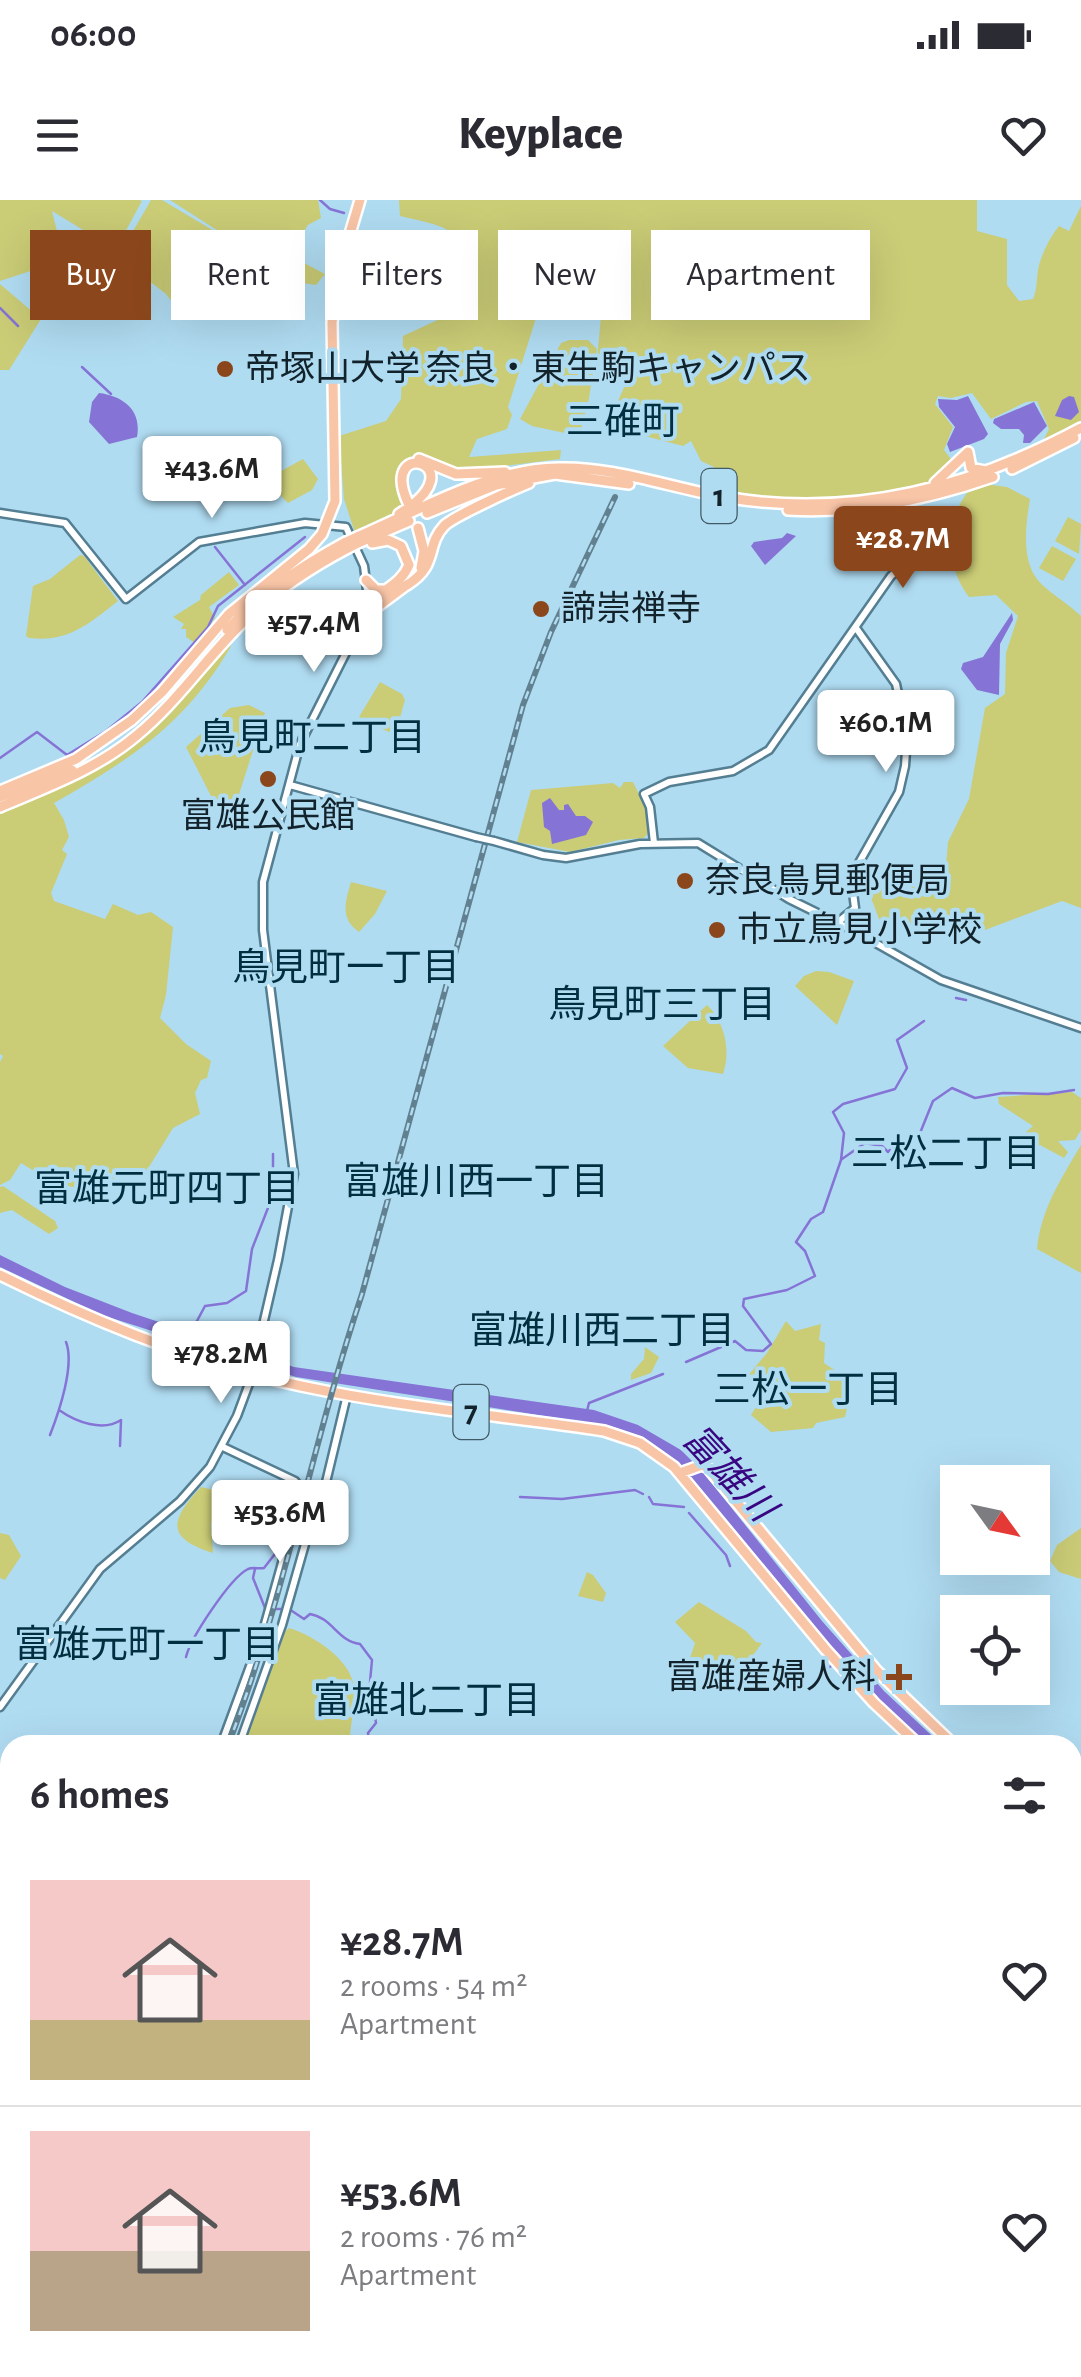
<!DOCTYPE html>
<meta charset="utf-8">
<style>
:root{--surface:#fff;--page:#f7f7f7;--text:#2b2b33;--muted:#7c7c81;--line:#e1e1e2;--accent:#8b471b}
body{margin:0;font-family:"Alegreya Sans","Noto Sans JP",sans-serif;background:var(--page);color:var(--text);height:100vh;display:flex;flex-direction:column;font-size:38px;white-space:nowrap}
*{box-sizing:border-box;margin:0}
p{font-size:32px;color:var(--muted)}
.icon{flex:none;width:55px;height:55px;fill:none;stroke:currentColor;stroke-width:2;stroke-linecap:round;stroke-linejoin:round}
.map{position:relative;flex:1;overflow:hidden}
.panel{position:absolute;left:0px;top:1535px;width:1082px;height:642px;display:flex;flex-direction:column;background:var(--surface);border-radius:30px 30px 0 0;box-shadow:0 10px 40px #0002}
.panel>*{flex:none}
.guide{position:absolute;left:30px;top:30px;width:1022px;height:90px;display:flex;gap:20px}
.needle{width:65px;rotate:123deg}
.tools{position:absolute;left:940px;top:1265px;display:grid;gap:20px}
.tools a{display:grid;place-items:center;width:110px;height:110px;border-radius:0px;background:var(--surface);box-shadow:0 10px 40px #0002;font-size:50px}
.price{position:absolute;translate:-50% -85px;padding:0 22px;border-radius:10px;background:#fff;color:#222;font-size:32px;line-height:65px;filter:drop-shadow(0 2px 5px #0008)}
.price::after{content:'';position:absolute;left:50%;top:60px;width:30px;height:22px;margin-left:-15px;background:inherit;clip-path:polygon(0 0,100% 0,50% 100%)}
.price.selected{background:var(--accent);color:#fff}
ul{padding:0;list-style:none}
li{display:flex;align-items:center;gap:30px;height:250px;padding:0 30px}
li+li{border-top:2px solid var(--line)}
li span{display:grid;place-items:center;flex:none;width:280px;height:200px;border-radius:0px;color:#555}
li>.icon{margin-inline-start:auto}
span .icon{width:120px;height:120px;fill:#fffc;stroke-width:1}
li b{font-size:42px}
h2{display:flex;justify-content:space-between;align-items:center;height:120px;padding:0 30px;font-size:42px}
.tag{padding:0 35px;border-radius:0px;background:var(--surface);box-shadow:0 10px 40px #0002;font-size:35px;line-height:90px}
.tag.selected{background:var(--accent);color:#fff}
.status{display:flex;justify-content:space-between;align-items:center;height:70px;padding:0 50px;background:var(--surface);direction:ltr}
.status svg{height:28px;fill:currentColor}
header{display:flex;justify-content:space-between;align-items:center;height:130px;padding:0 30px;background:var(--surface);font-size:45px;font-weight:800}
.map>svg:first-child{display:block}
.green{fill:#cacc76}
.water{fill:#8574d5}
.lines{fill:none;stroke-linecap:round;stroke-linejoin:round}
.stream{stroke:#8574d5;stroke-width:2.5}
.minor-casing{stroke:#547e92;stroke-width:11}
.major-casing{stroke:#fff;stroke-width:14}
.minor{stroke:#fff;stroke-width:6}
.major{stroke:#f9c5a7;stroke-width:9}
.rail-casing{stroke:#628190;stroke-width:6}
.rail{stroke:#b0dcf2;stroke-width:2.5;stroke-dasharray:8;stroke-linecap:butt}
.minor-bridge-casing{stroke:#547e92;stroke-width:11;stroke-linecap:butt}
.major-bridge-casing{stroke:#fff;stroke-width:14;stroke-linecap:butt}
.minor-bridge{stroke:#fff;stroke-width:6}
.major-bridge{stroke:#f9c5a7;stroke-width:9}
.poi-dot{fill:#8b471b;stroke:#b0dcf2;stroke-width:4}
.labels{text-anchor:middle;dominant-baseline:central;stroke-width:8;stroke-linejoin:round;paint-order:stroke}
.shield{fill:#b0dcf2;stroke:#415a67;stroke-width:2.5}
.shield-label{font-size:32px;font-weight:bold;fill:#12232c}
.poi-label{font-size:35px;fill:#12232c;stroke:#b0dcf2;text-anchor:start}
.neighbourhood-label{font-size:38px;fill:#012f40;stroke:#b0dcf2}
.water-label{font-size:38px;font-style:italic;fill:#380681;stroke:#b0dcf2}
</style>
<div class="status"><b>06:00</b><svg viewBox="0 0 49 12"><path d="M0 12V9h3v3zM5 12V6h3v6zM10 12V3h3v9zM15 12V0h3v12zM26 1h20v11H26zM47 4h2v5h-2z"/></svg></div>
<header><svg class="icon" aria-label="menu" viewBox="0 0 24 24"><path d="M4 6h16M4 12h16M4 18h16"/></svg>Keyplace<svg class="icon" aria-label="heart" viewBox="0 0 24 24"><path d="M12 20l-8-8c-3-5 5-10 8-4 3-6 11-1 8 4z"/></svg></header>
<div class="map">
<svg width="1081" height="2177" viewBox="0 0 1081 2177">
<rect width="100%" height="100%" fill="#b0dcf2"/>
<!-- green -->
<path class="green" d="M0 0H139L142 1 117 47H111L52 11 64 60 0 81Z
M151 0H162L243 48 248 62 220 75 179 111 166 94 118 57Z
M170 0H318L321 18 308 25 293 49 302 62 325 74 316 85 268 78 254 54Z
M399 0H977V31L1007 39V85L1019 101 1033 99C1038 87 1036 77 1039 65 1043 51 1050 37 1059 26L1069 31 1081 6V221L1043 241 1049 229 1037 201 1026 202 991 219 972 193 951 198 938 196 935 204 953 227 944 250 954 263C948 268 942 275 936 279 893 308 760 301 709 291L705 285 714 267 701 261 691 241 683 246 607 226 629 176 597 161 602 105 583 98H560L536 118 508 207 512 215 507 229 477 239 469 257 561 250 560 259 457 272 420 256 409 257 400 267 396 285 405 307 355 333 344 299 339 236 386 221 401 199 403 136 461 109 475 87C467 29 452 28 400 16Z
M0 84 41 119 9 170H0Z
M569 140H588L597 149 588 204 579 236 532 226 520 219 561 143Z
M303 259 318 279 312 290 288 303 276 291 270 277Z
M976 283 1007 287 1030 299C1026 323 1021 358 1037 379 1045 390 1069 404 1081 416V708L1062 701 985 730 910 728 879 719 864 679 896 697 946 667 948 642 969 599 985 508 1005 494 1006 453 1018 416 996 395 969 397C943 363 944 313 976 283Z
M1068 317 1081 324 1079 354 1055 341Z
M1052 346 1076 359 1063 381 1039 368Z
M80 355 84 356 118 401C89 424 67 443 29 438L26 436 33 386 50 379Z
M229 372 239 385 209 407 215 418 195 443 186 437V429H181L184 424 173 417 200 400 201 395Z
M228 444 231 446C186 524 131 559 54 603L64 620 69 637 62 650 67 654 51 693 54 701 105 719 113 704 138 715 151 712 173 727 166 795 160 818 186 844 211 861 207 878 201 880 195 893 200 914 173 928 144 975 126 981 72 987 44 977 21 963 10 980 0 985V862L3 856 0 854V611C40 594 83 579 119 554 162 524 193 483 228 444Z
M380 482 402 494 405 500 398 525 389 532 359 517Z
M249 505 265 513 235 607 212 598 186 547 230 508Z
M624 582H633L648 612 649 632 644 638 619 640 570 652 517 642 531 590 613 583 620 588Z
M351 682 387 691 375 714 359 732C340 719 345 702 351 682Z
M816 771 829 772 854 781 837 825 795 786 804 776Z
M707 805C725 822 731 851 723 874L688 868 663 846Z
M1072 892 1081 898V930L1075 940 1058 941 1068 952 1064 958 1040 945 1010 957 1007 954 1014 942 1033 926 999 904 998 897Z
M1081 945V1073L1037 1049C1041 1009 1061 979 1081 945Z
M3 986 55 1021 58 1028 49 1034 12 1010 0 1013V987Z
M786 1121 795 1131 821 1124 819 1140 825 1143 824 1163 842 1175 848 1204 845 1217 816 1223 813 1228 771 1232 751 1215 769 1186 754 1177 746 1178 767 1153Z
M645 1147 659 1157 651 1173 631 1180V1174L644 1159Z
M201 1287 214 1290 217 1287 229 1293 226 1300 231 1304 219 1323H211L213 1353C164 1338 171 1319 201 1287Z
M1081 1328V1379L1059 1372 1050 1361 1057 1345Z
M0 1333 9 1335 21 1356 5 1380 0 1378Z
M587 1372 593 1375 606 1393 603 1402 578 1396Z
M699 1402 746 1431 756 1442 762 1443 751 1458 734 1468 690 1458 695 1443 675 1422Z
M289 1428C313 1435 354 1461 354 1490 355 1508 350 1527 349 1545H242L282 1434Z
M10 1626V1738L0 1752V1629Z
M1081 1775V1853L1073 1864V1790Z
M0 1802 10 1806V1896L0 1890Z
M10 1944V2049L5 2048 0 2017 4 1988 0 1947Z
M1081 1946V2051L1073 2048 1072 1949Z
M1081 2144V2177H935L946 2168H1072L1073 2148Z
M155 2168H205L213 2177H164Z
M576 2168H639L635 2177H561Z"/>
<!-- water -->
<path class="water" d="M99 193C123 196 142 210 137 237L109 244 89 222 92 202Z
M968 196 988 234 984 239 950 252 947 244 955 227 939 207 938 199 957 200Z
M1069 196 1074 197 1079 212 1071 220 1055 216 1062 200Z
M1034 202 1047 226 1030 243H1023L1024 235 1019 229H1001L993 223 994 219Z
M787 333 796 336 765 365 751 346 754 342 782 338Z
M603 395 618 403 611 419 585 407 587 401Z
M1012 413 1013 420 1000 444 999 495 977 490 961 469 963 463 983 457Z
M550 598 559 610H564V605L568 604 576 616H585L593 622 586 635 552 644 550 631 544 627 542 603Z
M0 1055 65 1087 132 1113 294 1167 594 1210 638 1225 681 1250 702 1271 822 1421 884 1491 942 1545H927L868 1491 689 1275C661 1245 628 1231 589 1223L296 1177 102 1115 0 1067Z"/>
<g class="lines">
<!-- stream -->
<path class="stream" d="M320 0 330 9 344 13
M0 108 18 126
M82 167 111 194
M215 347 245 385
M0 558 37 532 67 555 106 531 142 502 208 427 218 406 305 337
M956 798 966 800
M842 959 865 943 882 946 888 952 895 944 918 938 933 901 952 888 975 898 1003 893 1048 894 1074 890
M190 1134 205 1106 227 1103 246 1091 252 1049 273 995V954
M686 1162 735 1141 746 1150 763 1151 771 1144 743 1106 744 1099 787 1090 815 1076 805 1051 796 1042 811 1019 823 1012 841 960 844 933 833 912 843 904 895 889 907 868 897 840 924 821
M59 1210C76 1222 103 1232 121 1220L120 1246
M587 1211 589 1203 663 1174
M50 1235C59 1212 75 1165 66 1142
M520 1297 562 1299 635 1290 643 1294
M649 1297 653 1304 684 1307
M689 1313 726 1355 730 1366
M255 1369 253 1378 265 1408
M273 1409H289L304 1419 310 1414C333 1418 337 1441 360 1444L372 1460 370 1482 376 1523 368 1533 370 1545
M186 1457C190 1439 230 1378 248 1369 253 1367 259 1369 264 1368L278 1350 285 1330
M815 1478 831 1466
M321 2177 323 2168
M908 2177 914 2168"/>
<defs>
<path id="minor" d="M0 313 65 323 126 399 199 342 305 323 346 327 364 366 369 407 300 544 263 682V730L294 974 278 1060 250 1181 237 1216 210 1267 180 1301 100 1369 0 1507
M290 585 476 637
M494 641 543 655 566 658 640 644 698 643 789 699 858 733 941 780 1081 828
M654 643 650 607 644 594 669 582 733 571 769 550 891 376 933 339
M837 723 855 708 851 677 899 592 905 566 907 536 896 484 856 428
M221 1545 263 1431 302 1291 295 1281 223 1247
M239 1545 282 1425 313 1316 321 1303 347 1195
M1072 1648 1077 1647 1075 1606
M0 1776 10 1778
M0 2169 10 2143"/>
<path id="major" d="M968 252 971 268 985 271
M419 259 456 274 505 272
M1012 269 1074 238
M935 283 968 252
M788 310C858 314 927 300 993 277
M427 313 496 285 555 274 629 284
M399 314C481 264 375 234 409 305
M418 328 424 351 421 368
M357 337C420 310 488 269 558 268 614 266 674 289 730 298 856 318 971 287 1081 228
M360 342 409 321
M366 380 376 390H384
M407 385C439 365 425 346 444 326 452 317 514 289 529 283
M369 407C380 388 399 388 409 365L401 346 388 340 372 343
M369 407H377L408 384
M227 430C260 393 302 366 346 342
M0 591 76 559 132 520 162 492 229 414 309 349 322 334 335 301 332 122 346 47 360 0
M0 597 72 570
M0 607C47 587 97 569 136 536 174 505 202 464 236 429 268 396 308 369 348 348
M0 1075C95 1122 197 1164 301 1186 400 1207 503 1216 604 1231L640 1243 674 1267 826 1450 874 1503 919 1545
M680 1273 702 1265 708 1268 876 1470 954 1545
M1072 1606 1081 1607
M1072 1630H1081"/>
</defs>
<!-- minor casing -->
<use href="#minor" class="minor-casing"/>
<!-- major casing -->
<use href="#major" class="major-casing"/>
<!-- minor -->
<use href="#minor" class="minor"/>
<!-- major -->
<use href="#major" class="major"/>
<defs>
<path id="rail" d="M228 1545C285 1398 312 1243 362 1094L523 505 551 432 615 297
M0 2137 10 2112"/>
</defs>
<!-- rail casing -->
<use href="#rail" class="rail-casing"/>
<!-- rail -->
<use href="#rail" class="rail"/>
<defs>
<path id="minor-bridge" d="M476 637 494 641"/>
<path id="major-bridge" d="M346 342 357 337
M348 348 360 342"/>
</defs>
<!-- minor-bridge casing -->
<use href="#minor-bridge" class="minor-bridge-casing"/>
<!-- major-bridge casing -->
<use href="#major-bridge" class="major-bridge-casing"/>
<!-- minor-bridge -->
<use href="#minor-bridge" class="minor-bridge"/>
<!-- major-bridge -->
<use href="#major-bridge" class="major-bridge"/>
</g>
<!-- markers -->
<g class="poi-dot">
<circle cx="225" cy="169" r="10"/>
<circle cx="541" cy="409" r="10"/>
<circle cx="268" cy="579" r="10"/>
<circle cx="685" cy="681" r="10"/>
<circle cx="717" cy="730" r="10"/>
<path d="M894 1462h10v10h10v10h-10v10h-10v-10h-10v-10h10z"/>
</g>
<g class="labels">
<!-- shield labels -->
<g class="shield">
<rect x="701.5" y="269" width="35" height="54" rx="8"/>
<rect x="453.5" y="1185" width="35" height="54" rx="8"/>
</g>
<g class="shield-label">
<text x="719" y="296">1</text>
<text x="471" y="1212">7</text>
</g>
<!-- poi labels -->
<g class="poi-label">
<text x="245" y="169">帝塚山大学 奈良・東生駒キャンパス</text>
<text x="561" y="409">諦崇禅寺</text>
<text x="268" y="616" text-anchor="middle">富雄公民館</text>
<text x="705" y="681">奈良鳥見郵便局</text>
<text x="737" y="730">市立鳥見小学校</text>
<text x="876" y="1477" text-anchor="end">富雄産婦人科</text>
</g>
<!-- neighbourhood labels -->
<g class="neighbourhood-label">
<text x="623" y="223">三碓町</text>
<text x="312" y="539">鳥見町二丁目</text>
<text x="346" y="769">鳥見町一丁目</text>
<text x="662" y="806">鳥見町三丁目</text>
<text x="946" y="955">三松二丁目</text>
<text x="476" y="983">富雄川西一丁目</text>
<text x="167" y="990">富雄元町四丁目</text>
<text x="602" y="1132">富雄川西二丁目</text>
<text x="808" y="1191">三松一丁目</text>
<text x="147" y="1446">富雄元町一丁目</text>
<text x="427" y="1502">富雄北二丁目</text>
</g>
<!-- water labels -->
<g class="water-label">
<text transform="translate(728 1274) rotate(47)">富雄川</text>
</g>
</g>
</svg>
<div class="tools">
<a><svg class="needle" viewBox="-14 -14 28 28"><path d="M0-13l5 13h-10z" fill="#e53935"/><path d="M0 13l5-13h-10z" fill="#7c7c81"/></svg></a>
<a><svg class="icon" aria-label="locate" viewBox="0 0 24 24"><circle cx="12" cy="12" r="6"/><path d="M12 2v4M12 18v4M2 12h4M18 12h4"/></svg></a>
</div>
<b class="price" style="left:212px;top:321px">¥43.6M</b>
<b class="price selected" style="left:903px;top:391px">¥28.7M</b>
<b class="price" style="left:314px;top:475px">¥57.4M</b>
<b class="price" style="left:886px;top:575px">¥60.1M</b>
<b class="price" style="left:221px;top:1206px">¥78.2M</b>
<b class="price" style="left:280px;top:1365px">¥53.6M</b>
<div class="guide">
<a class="tag selected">Buy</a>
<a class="tag">Rent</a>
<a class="tag">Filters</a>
<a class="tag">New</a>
<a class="tag">Apartment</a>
</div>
<section class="panel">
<h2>6 homes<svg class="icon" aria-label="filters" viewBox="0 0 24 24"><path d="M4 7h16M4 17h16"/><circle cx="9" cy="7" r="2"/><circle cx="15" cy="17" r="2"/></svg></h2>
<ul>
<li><span style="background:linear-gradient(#f6c9c9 70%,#c2b280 0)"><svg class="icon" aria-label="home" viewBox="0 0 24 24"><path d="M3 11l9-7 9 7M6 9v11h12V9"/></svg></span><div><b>¥28.7M</b><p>2 rooms · 54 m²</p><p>Apartment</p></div><svg class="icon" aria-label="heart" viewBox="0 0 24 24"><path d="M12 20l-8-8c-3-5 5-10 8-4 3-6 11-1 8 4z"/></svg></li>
<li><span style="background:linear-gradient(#f6c9c9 60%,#b9a48a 0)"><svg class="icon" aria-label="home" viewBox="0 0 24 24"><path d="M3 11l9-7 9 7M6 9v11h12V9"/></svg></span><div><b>¥53.6M</b><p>2 rooms · 76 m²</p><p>Apartment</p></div><svg class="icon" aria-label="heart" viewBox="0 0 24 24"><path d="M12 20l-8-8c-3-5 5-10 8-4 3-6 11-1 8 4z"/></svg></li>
</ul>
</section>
</div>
